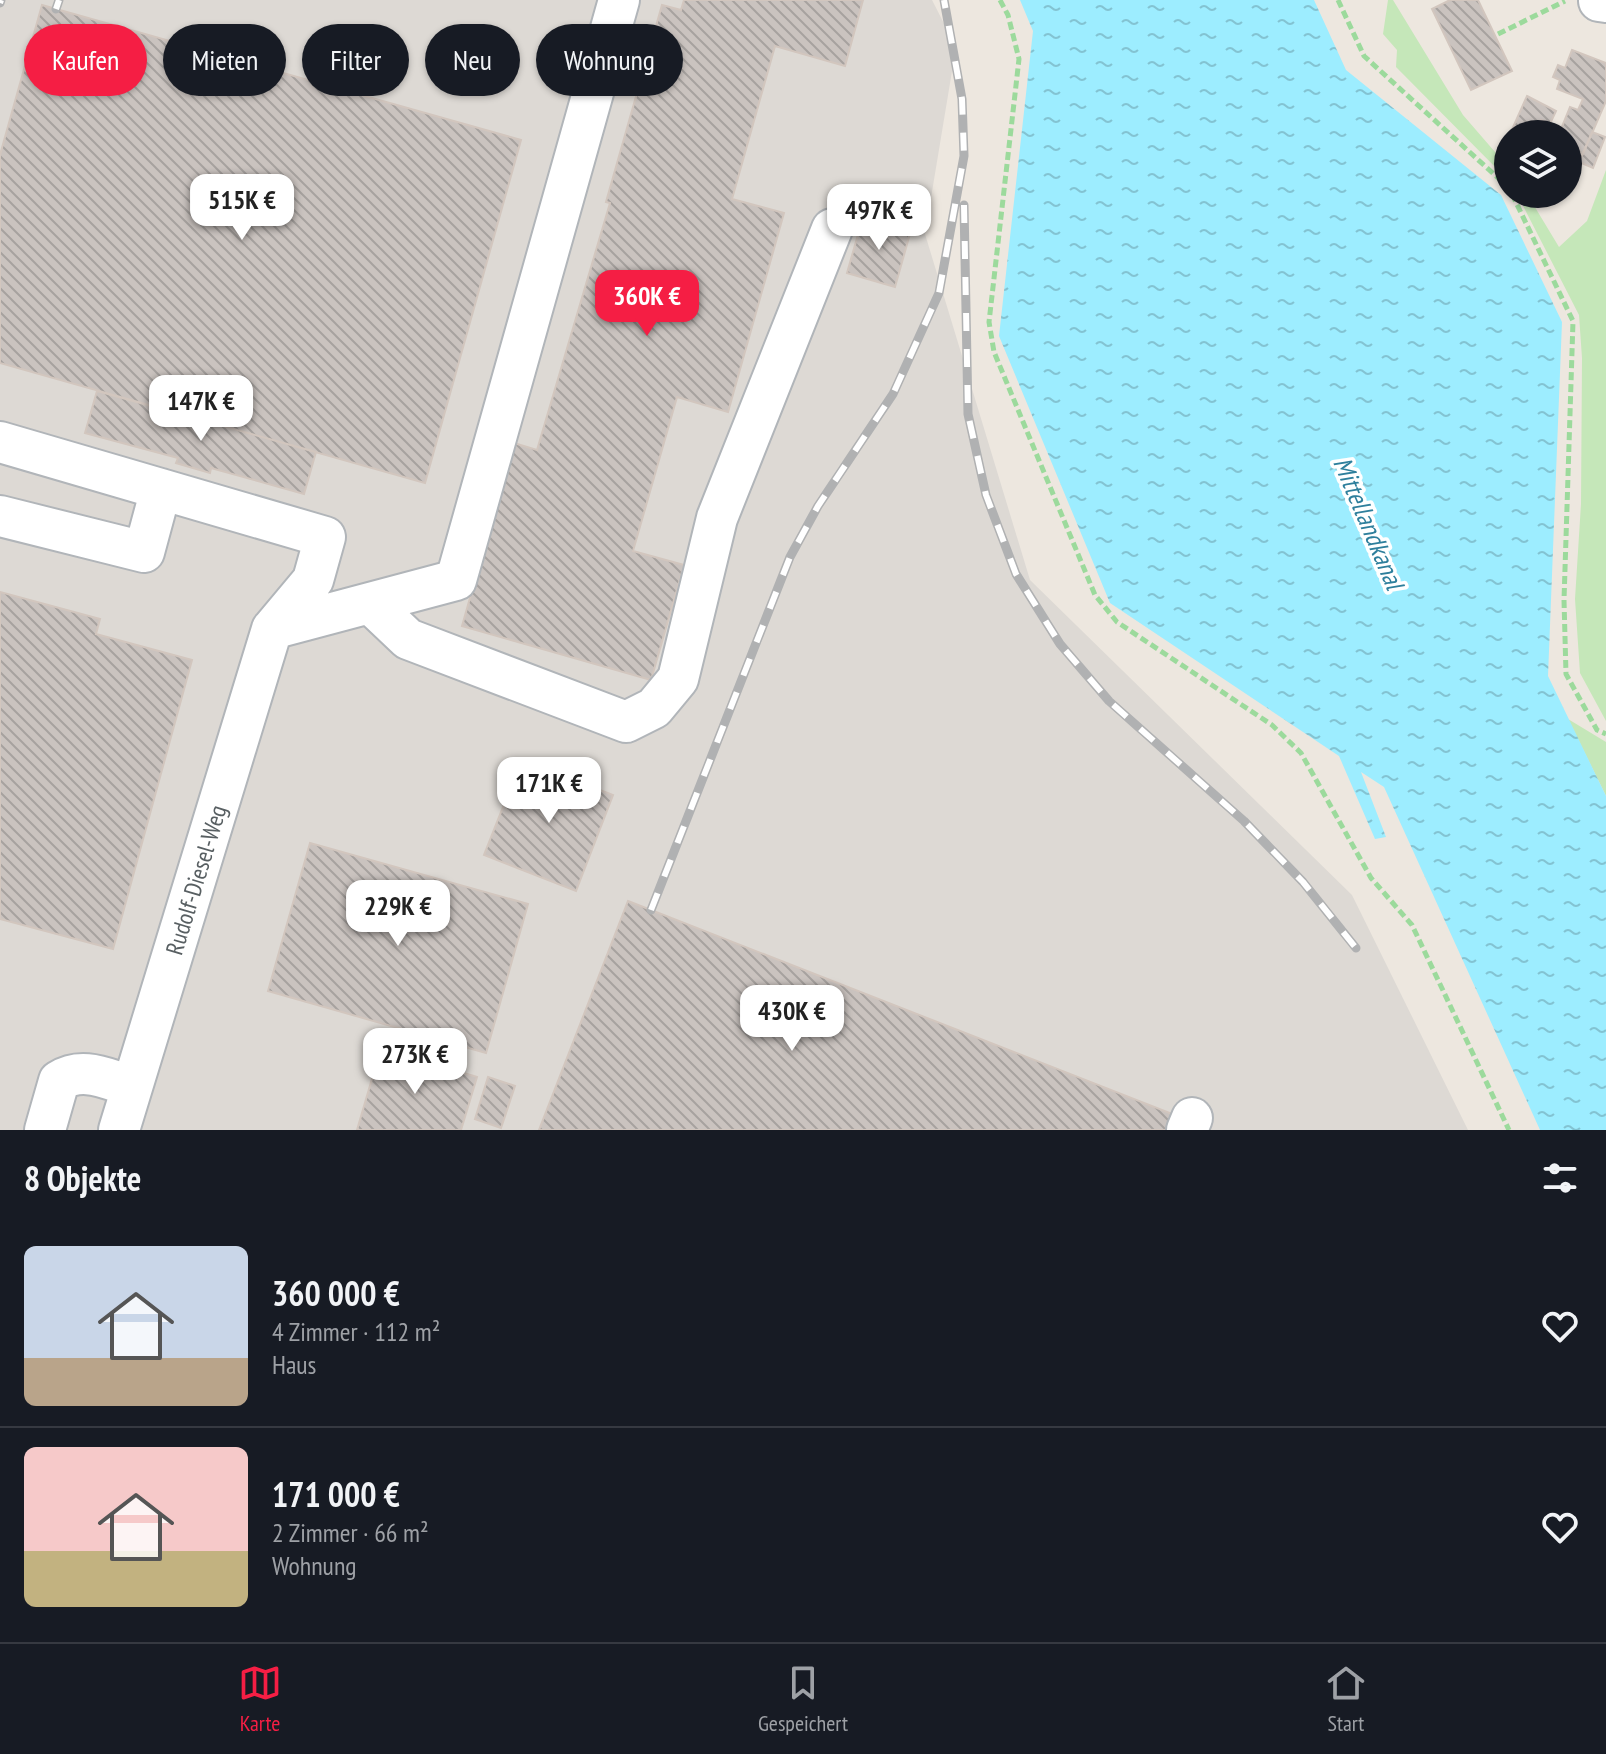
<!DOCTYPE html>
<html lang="de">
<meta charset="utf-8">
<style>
:root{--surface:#171b24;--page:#242831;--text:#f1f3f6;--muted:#9ea1a6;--line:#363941;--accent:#f51e44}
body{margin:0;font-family:"PT Sans Narrow",sans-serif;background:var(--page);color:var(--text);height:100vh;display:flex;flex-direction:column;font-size:30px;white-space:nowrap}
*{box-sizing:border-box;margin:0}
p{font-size:26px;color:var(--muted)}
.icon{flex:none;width:44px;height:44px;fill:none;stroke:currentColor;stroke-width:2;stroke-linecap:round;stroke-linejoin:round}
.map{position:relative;height:1130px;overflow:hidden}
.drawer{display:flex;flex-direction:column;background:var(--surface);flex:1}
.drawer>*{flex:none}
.top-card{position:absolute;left:24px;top:24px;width:800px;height:72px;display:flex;gap:16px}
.tools{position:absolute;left:1494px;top:120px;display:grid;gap:16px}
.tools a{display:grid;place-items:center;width:88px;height:88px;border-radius:50%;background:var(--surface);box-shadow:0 2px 6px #0004;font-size:40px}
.price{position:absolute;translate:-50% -68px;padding:0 18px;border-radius:16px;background:#fff;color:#222;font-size:26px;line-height:52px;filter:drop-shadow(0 2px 4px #0008)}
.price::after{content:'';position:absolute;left:50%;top:48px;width:24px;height:18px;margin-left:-12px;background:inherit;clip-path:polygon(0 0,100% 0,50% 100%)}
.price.current{background:var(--accent);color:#fff}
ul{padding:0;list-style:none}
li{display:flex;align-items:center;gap:24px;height:200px;padding:0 24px}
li+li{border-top:2px solid var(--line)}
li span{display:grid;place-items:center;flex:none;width:224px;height:160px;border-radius:12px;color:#555}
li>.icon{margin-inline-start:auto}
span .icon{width:96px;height:96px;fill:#fffc;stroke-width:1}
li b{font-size:34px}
h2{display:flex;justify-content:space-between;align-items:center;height:96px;padding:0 24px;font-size:34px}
.tag{padding:0 28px;border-radius:36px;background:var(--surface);box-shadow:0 2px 6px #0004;font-size:28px;line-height:72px}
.tag.current{background:var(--accent);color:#fff}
.dock{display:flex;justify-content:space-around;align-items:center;height:112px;border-top:2px solid var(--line);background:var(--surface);font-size:22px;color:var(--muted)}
.dock a{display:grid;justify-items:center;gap:4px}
.dock .current{color:var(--accent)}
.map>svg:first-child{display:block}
.industrial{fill:#ddd9d4}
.green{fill:#c5e7b9}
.water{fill:url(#water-ripples)}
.building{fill:url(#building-back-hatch);stroke:#d2c6be;stroke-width:2}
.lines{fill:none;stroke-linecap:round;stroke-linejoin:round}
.minor-casing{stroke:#b1b5b9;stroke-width:44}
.path{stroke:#9cda9c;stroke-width:5;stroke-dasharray:8 4;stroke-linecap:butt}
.minor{stroke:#fff;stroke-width:40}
.rail-casing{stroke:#b0b1b2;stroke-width:9}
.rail{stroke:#fff;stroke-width:6;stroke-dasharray:18;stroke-linecap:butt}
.labels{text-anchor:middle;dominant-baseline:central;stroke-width:7;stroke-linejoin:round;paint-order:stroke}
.street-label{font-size:24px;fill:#585f62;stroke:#fff}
.water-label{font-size:26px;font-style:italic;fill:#2e7f9c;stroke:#fff}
</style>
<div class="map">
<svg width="1606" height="1130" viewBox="0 0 1606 1130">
<defs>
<pattern id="water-ripples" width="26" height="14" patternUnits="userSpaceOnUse" patternTransform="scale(2)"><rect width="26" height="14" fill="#9dedff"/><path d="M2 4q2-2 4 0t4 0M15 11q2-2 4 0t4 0" fill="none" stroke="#83c3d2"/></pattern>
<pattern id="building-back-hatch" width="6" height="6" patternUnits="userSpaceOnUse" patternTransform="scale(2)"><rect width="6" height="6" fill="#cac3bf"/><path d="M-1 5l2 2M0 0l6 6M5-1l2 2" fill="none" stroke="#a7a29f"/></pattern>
</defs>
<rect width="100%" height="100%" fill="#ede7df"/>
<!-- industrial -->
<path class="industrial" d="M0 0H932L956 47 925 234 1030 580 1352 895 1468 1130H0Z"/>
<!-- green -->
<path class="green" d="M1388 0H1393L1463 115 1508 167V180L1396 67 1397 50 1383 34Z
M1606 170V721L1580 673 1575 599 1581 504 1582 358 1579 315 1517 194H1527L1559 247 1587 221Z
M1568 719 1606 742V796Z"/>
<!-- water -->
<path class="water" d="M1020 0H1314L1346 70 1501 195 1562 322 1548 676 1606 796V1130H1540L1384 787 1361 772 1386 837 1375 839 1339 756 1110 603 999 336 1033 31Z"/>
<!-- building -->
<path class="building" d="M684 0H863L845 66 775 46 732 199 784 213 728 412 677 397 633 551 684 565 651 680 462 626 514 443 537 450 610 203 606 202 662 5 681 10Z
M1450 0H1478L1512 71 1471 90 1432 9Z
M42 5 521 140 425 483 0 363V155Z
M1572 50 1606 63V101L1583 154 1568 147V134H1559L1570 107 1578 110 1583 99 1557 89 1560 80 1553 77 1558 65 1565 68Z
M1527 96 1556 111 1550 124 1541 120 1535 134H1510Z
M1541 120 1546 122 1541 134H1535Z
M1592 132 1605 137 1593 168 1579 162Z
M863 217 911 230 895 287 847 273Z
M97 391 316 452 304 494 211 468 210 473 176 463 178 458 85 433Z
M0 592 100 619 96 634 192 660 113 949 0 919Z
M522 759 613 795 576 891 484 855Z
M310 843 528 904 486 1053 268 991Z
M628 901 1175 1115 1169 1130H539Z
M381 1048 477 1077 461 1130H357Z
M488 1077 515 1086 501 1128 475 1119Z"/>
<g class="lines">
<defs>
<path id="minor" d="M1599 1 1606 2
M0 442 325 537 313 580 272 629 119 1130
M0 516 144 552 161 489
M370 603 408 639 626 722 654 708 678 679 717 518 832 229
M272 629 456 580 619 0
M45 1130 59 1081C83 1066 106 1079 132 1086
M1187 1130 1192 1118"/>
</defs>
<!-- minor casing -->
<use href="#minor" class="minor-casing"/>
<!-- path -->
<path class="path" d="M1000 0 1008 15 1019 59 989 322 994 352 1095 595 1117 622 1272 725 1301 753 1371 878 1412 925 1509 1130
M1338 0 1364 56 1508 187
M1498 34 1565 1
M1512 194 1573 321 1564 600 1566 674 1597 730 1606 734"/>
<!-- minor -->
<use href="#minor" class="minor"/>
<defs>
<path id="rail" d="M0 3 1 0
M56 9 59 0
M964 205 968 414 986 495 1016 574 1060 644 1109 701 1244 821 1303 882 1356 948
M651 910 790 557 818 506 893 394 939 293 964 156 962 99 944 0"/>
</defs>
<!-- rail casing -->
<use href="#rail" class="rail-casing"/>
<!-- rail -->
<use href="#rail" class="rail"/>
</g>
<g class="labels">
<!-- street labels -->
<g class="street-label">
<text transform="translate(196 880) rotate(-73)">Rudolf-Diesel-Weg</text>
</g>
<!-- water labels -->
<g class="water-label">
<text transform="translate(1369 523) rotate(67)">Mittellandkanal</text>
</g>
</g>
</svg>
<div class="tools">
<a><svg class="icon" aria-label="layers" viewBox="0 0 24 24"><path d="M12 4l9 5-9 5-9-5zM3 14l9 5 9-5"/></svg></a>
</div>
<b class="price" style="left:242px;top:242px">515K €</b>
<b class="price" style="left:879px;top:252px">497K €</b>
<b class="price current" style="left:647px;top:338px">360K €</b>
<b class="price" style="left:201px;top:443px">147K €</b>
<b class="price" style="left:549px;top:825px">171K €</b>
<b class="price" style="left:398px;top:948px">229K €</b>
<b class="price" style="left:792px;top:1053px">430K €</b>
<b class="price" style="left:415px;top:1096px">273K €</b>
<div class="top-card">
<a class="tag current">Kaufen</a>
<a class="tag">Mieten</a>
<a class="tag">Filter</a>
<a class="tag">Neu</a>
<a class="tag">Wohnung</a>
</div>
</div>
<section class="drawer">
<h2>8 Objekte<svg class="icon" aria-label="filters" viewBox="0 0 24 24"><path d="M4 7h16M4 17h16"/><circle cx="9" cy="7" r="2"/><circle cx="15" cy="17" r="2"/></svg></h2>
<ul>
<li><span style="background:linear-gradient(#c9d6e8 70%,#b9a48a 0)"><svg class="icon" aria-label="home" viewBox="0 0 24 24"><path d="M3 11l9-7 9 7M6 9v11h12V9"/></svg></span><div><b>360 000 €</b><p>4 Zimmer · 112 m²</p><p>Haus</p></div><svg class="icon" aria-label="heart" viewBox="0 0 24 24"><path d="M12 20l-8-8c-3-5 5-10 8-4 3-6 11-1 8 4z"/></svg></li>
<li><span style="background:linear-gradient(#f6c9c9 65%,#c2b280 0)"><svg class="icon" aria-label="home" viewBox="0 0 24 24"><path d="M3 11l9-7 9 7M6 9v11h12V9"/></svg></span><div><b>171 000 €</b><p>2 Zimmer · 66 m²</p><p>Wohnung</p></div><svg class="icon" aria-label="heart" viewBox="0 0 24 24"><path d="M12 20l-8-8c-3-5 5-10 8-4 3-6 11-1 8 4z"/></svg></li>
</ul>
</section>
<nav class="dock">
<a class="current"><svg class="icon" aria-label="map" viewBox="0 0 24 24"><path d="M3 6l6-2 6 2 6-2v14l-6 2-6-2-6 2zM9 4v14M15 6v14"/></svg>Karte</a>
<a><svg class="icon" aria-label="saved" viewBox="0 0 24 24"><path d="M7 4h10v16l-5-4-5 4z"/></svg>Gespeichert</a>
<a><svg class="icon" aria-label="home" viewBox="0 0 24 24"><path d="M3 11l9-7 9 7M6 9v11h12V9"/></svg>Start</a>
</nav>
